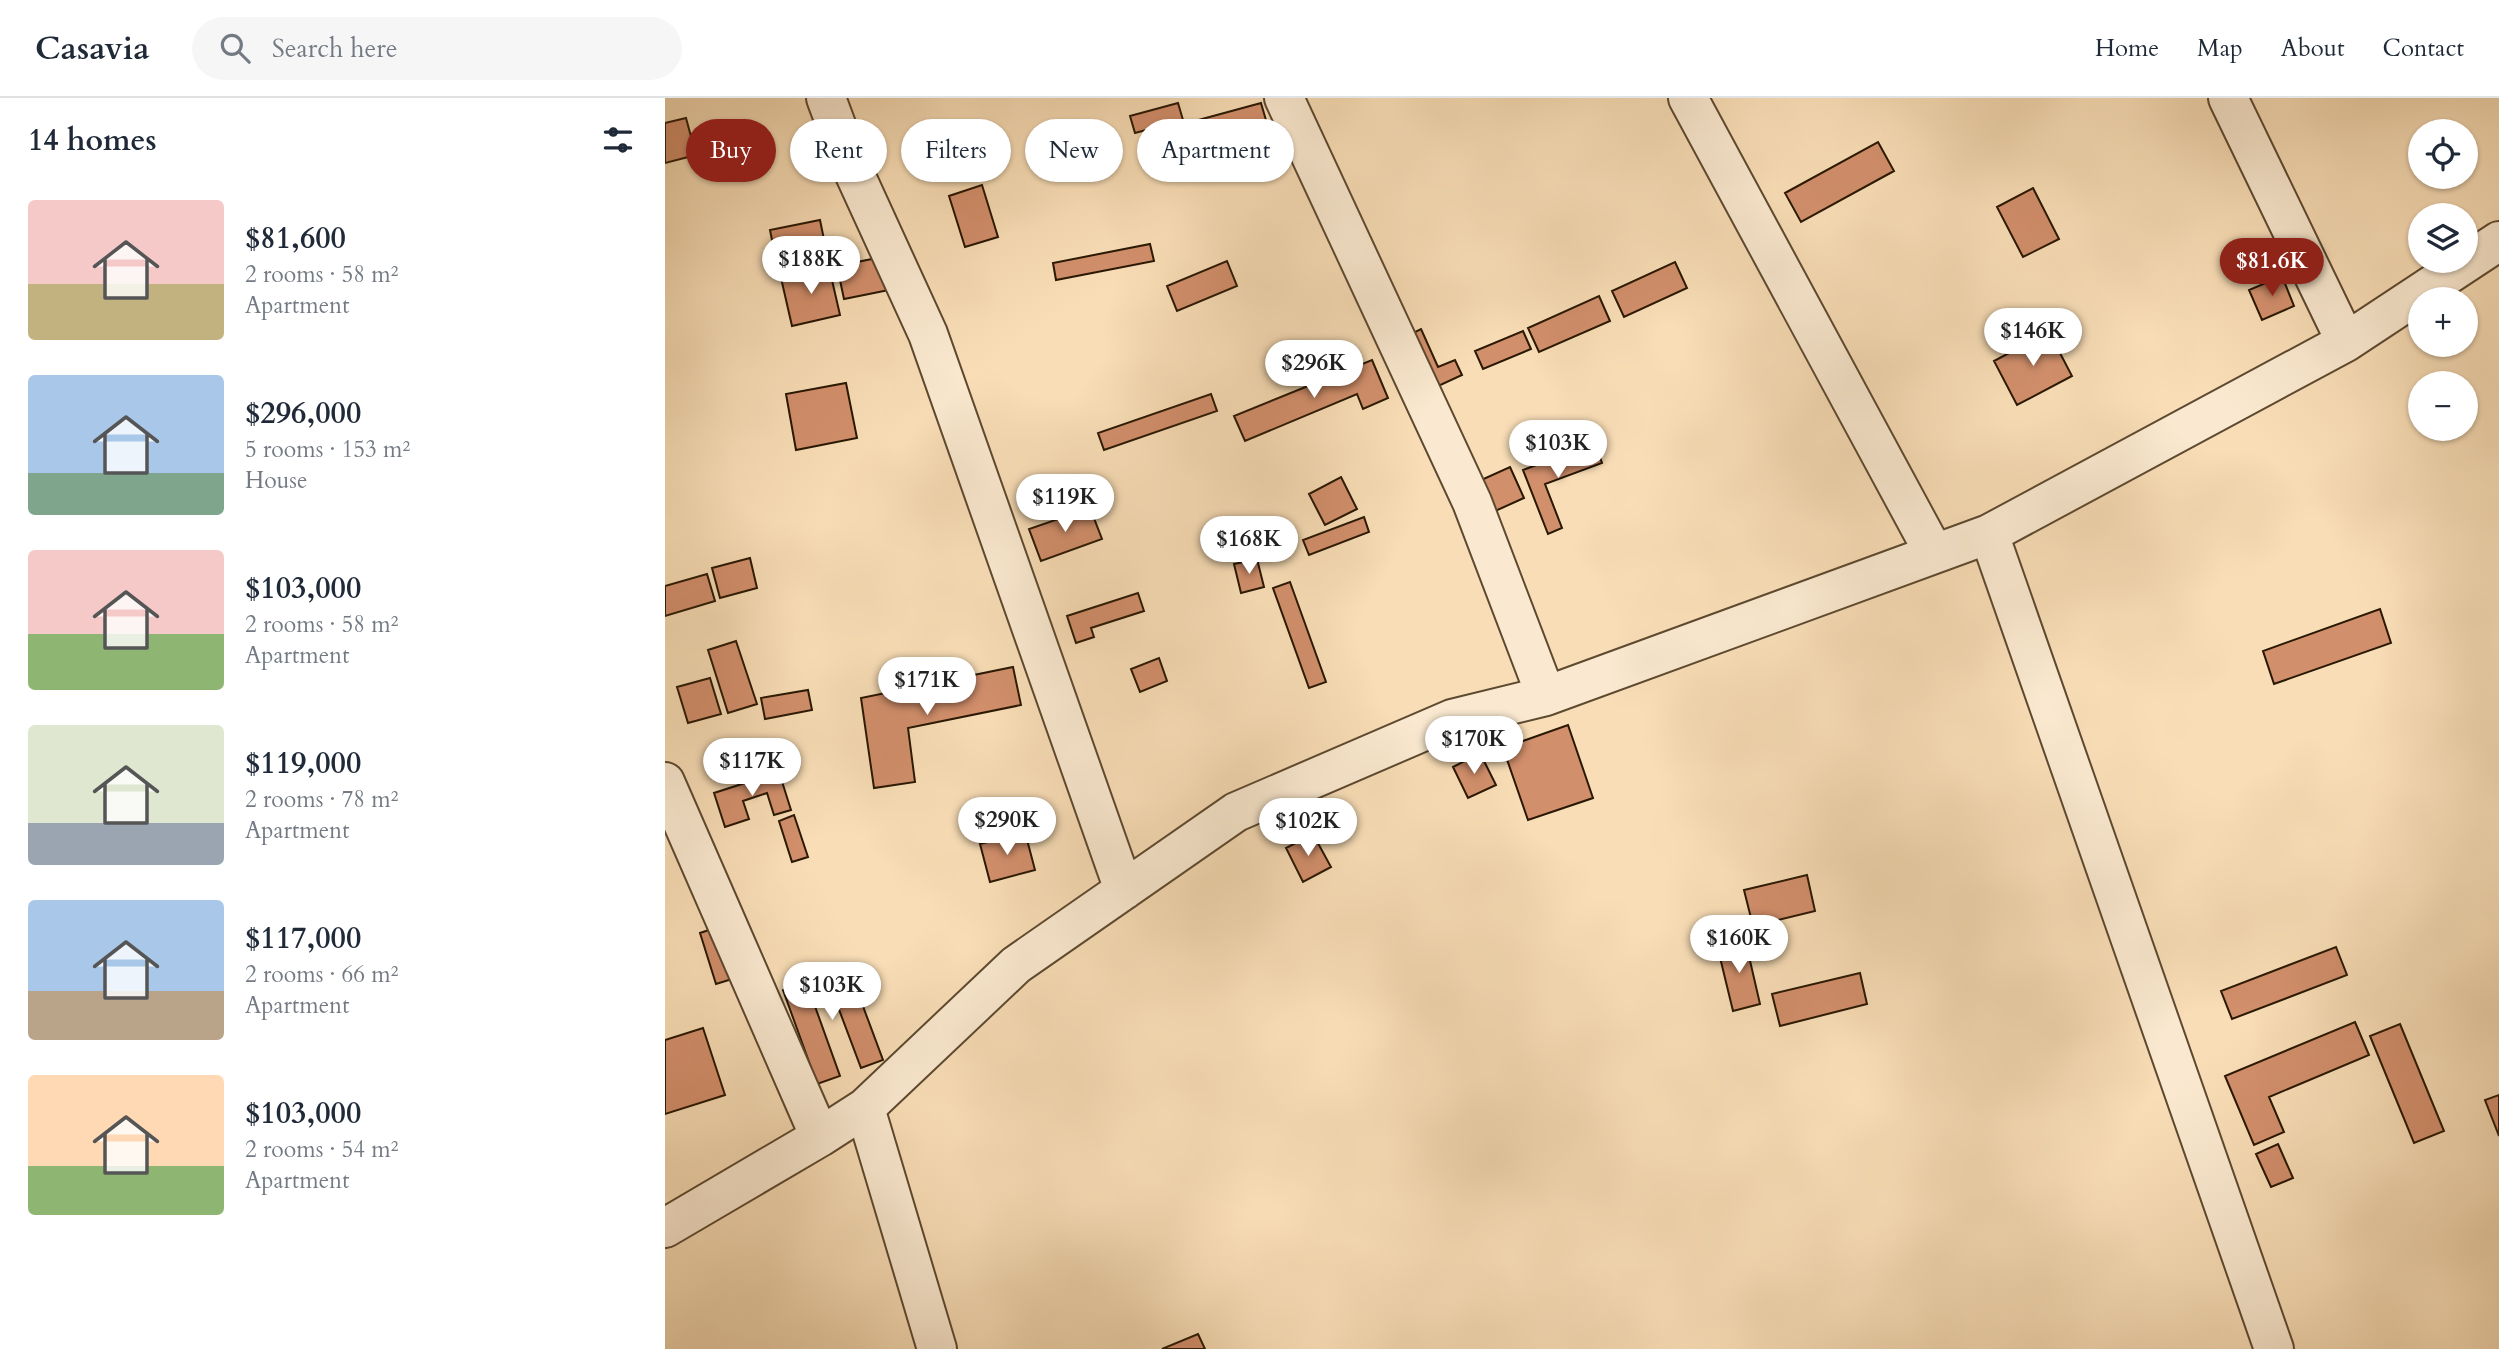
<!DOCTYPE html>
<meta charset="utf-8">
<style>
:root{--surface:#fff;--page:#f6f6f7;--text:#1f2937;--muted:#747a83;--line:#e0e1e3;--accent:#8f2418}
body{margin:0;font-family:Cardo,serif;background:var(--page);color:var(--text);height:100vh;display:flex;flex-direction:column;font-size:26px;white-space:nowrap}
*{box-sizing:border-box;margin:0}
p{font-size:23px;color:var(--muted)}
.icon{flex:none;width:38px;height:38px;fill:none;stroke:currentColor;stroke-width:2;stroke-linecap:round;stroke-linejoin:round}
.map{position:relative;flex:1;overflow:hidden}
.drawer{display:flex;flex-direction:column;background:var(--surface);width:665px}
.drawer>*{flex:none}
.top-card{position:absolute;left:21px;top:21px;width:665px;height:63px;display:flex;gap:14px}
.tools{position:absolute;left:1743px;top:21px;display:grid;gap:14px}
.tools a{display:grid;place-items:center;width:70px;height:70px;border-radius:50%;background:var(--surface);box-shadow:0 2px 5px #0004;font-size:35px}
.price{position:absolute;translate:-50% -60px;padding:0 16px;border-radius:24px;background:#fff;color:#222;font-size:23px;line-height:46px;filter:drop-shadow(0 2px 4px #0008)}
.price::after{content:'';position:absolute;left:50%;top:42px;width:21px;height:16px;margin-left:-10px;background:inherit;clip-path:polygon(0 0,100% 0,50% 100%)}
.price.selected{background:var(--accent);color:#fff}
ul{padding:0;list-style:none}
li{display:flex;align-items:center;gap:21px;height:175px;padding:0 28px}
li span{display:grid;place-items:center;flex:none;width:196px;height:140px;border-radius:7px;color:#555}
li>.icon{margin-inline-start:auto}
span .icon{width:84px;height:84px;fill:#fffc;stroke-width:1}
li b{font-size:30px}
h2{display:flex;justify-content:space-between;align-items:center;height:84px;padding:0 28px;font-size:30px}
.tag{padding:0 24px;border-radius:32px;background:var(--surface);box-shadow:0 2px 5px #0004;font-size:24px;line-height:63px}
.tag.selected{background:var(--accent);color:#fff}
header{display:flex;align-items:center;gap:42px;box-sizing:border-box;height:98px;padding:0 35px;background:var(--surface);border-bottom:2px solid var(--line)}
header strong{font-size:33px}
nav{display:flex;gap:38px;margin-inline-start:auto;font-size:24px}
.search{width:490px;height:63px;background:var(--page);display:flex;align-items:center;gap:18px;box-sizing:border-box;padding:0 24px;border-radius:38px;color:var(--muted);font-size:26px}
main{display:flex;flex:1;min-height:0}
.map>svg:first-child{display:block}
.building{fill:#d28f6c;stroke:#291803;stroke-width:2}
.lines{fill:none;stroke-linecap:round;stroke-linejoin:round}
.minor-casing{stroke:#5d4930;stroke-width:42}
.minor{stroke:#fae9d0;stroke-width:38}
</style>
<header>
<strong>Casavia</strong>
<div class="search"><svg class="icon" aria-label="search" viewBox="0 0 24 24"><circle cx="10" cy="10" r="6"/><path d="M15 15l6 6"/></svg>Search here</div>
<nav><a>Home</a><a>Map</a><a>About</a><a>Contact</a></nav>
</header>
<main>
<section class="drawer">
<h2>14 homes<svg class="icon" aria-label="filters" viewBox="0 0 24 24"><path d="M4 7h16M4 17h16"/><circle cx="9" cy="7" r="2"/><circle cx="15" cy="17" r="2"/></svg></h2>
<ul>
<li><span style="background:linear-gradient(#f6c9c9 60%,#c2b280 0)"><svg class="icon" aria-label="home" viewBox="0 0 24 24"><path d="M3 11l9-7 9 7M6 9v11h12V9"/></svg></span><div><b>$81,600</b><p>2 rooms · 58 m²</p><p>Apartment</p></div></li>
<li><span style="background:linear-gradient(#a9c7e8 70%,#7fa58c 0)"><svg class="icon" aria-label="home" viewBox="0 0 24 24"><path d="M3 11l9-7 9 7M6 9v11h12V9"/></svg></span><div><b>$296,000</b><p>5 rooms · 153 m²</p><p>House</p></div></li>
<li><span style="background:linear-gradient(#f6c9c9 60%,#8fb573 0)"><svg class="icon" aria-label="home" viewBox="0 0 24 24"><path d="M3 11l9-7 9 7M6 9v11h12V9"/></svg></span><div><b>$103,000</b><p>2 rooms · 58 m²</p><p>Apartment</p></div></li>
<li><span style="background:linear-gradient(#dfe7d0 70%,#9aa5b1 0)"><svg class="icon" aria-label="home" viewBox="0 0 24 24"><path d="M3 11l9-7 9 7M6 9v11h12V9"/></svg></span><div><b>$119,000</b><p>2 rooms · 78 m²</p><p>Apartment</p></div></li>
<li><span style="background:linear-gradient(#a9c7e8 65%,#b9a48a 0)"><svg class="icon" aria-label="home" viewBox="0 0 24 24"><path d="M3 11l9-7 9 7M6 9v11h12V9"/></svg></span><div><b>$117,000</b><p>2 rooms · 66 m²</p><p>Apartment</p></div></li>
<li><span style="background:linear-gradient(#ffd9b3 65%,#8fb573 0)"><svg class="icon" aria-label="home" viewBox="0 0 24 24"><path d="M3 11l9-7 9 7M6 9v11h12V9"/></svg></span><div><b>$103,000</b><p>2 rooms · 54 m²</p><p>Apartment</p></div></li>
</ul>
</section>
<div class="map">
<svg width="1834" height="1251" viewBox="0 0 1834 1251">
<rect width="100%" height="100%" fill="#f8ddb6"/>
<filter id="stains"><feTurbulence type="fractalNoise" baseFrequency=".00286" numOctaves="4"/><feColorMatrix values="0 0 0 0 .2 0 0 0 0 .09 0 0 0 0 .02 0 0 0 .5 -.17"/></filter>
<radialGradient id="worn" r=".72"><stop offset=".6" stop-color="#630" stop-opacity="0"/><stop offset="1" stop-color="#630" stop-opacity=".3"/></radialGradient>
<!-- building -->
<path class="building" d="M513 5 518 22 470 35 465 18Z
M596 5 605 36 531 56 527 42 509 47 504 30Z
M21 20 31 57 0 65V25Z
M434 30 439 48 410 58 404 41Z
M1213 44 1229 73 1136 124 1120 95Z
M317 87 333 139 300 149 284 98Z
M1368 90 1394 141 1358 159 1332 109Z
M155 122 163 161 113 172 105 132Z
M485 146 489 163 391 182 388 165Z
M217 159 224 192 179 201 172 168Z
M562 163 572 188 512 213 502 188Z
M1010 164 1022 190 959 219 947 193Z
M164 169 175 217 127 228 116 180Z
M1617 178 1629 208 1597 222 1584 192Z
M934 198 945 223 874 254 863 230Z
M756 231 773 269 790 262 797 277 769 290 744 237Z
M858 233 866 251 818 271 810 253Z
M1384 234 1407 278 1352 307 1329 263Z
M707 262 723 300 698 311 692 296 580 343 569 318Z
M181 285 192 340 131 352 121 296Z
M546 296 552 313 439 352 433 335Z
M930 345 937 365 880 386 897 430 883 436 858 372Z
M845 369 859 400 828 414 814 383Z
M676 379 692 411 660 427 644 396Z
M425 410 437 441 376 463 364 431Z
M699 419 704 434 644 457 638 442Z
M85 460 92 490 55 500 47 470Z
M592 461 599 489 576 495 569 466Z
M42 476 50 503 0 518V488Z
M625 484 661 584 644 590 608 490Z
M473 495 479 513 426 530 429 539 411 545 402 518Z
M1715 511 1726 545 1609 586 1598 553Z
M71 543 92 606 63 615 43 552Z
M494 560 502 583 475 594 466 571Z
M348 569 356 607 243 630 250 684 209 690 196 600Z
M45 580 56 616 23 625 12 589Z
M143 592 147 612 100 621 96 600Z
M903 627 928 700 863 722 838 650Z
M815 655 831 687 803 700 788 669Z
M114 674 126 712 109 717 102 695 78 703 84 721 60 729 49 695Z
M129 717 143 759 127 764 114 723Z
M360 734 370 772 325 784 315 746Z
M648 736 666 769 638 784 621 750Z
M1142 777 1150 813 1088 828 1079 792Z
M50 830 67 881 51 886 35 835Z
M1080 841 1095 906 1068 913 1052 847Z
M1671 849 1682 877 1567 921 1556 893Z
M183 868 218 962 196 970 167 893 147 900 175 978 152 986 118 892Z
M1195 875 1202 906 1115 928 1107 896Z
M1690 924 1704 957 1604 999 1619 1034 1589 1047 1560 978Z
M1735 926 1779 1033 1749 1045 1705 938Z
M38 930 60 997 0 1016V942Z
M1834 997V1038L1820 1002Z
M1613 1046 1628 1080 1606 1089 1591 1056Z
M533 1236 540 1251H497Z"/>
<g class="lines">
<defs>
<path id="minor" d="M161 0 187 70 263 236 459 792
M619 0 807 404 881 598
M1023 0 1269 455
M1563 0 1681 244
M1324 436 1609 1251
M0 684 155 1039
M200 1010 272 1251
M0 1130 155 1039 200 1010 351 867 571 714 787 621 881 598 1324 436 1681 244 1834 143"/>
</defs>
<!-- minor casing -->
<use href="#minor" class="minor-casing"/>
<!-- minor -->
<use href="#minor" class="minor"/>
</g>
<rect width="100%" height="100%" filter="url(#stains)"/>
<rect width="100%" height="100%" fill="url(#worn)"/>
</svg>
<div class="tools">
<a><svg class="icon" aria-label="locate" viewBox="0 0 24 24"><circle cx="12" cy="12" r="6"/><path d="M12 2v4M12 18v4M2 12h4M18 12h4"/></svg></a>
<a><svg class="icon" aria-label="layers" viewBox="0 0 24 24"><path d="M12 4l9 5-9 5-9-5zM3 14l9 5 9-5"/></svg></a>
<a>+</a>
<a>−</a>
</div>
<b class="price" style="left:146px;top:198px">$188K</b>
<b class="price selected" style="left:1607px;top:200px">$81.6K</b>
<b class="price" style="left:1368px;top:270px">$146K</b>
<b class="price" style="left:649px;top:302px">$296K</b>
<b class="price" style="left:893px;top:382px">$103K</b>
<b class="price" style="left:400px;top:436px">$119K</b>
<b class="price" style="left:584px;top:478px">$168K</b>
<b class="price" style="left:262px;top:619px">$171K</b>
<b class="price" style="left:809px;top:678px">$170K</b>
<b class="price" style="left:87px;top:700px">$117K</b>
<b class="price" style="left:342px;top:759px">$290K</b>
<b class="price" style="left:643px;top:760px">$102K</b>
<b class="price" style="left:1074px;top:877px">$160K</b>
<b class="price" style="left:167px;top:924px">$103K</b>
<div class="top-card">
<a class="tag selected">Buy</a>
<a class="tag">Rent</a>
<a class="tag">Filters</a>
<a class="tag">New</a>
<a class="tag">Apartment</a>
</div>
</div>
</main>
